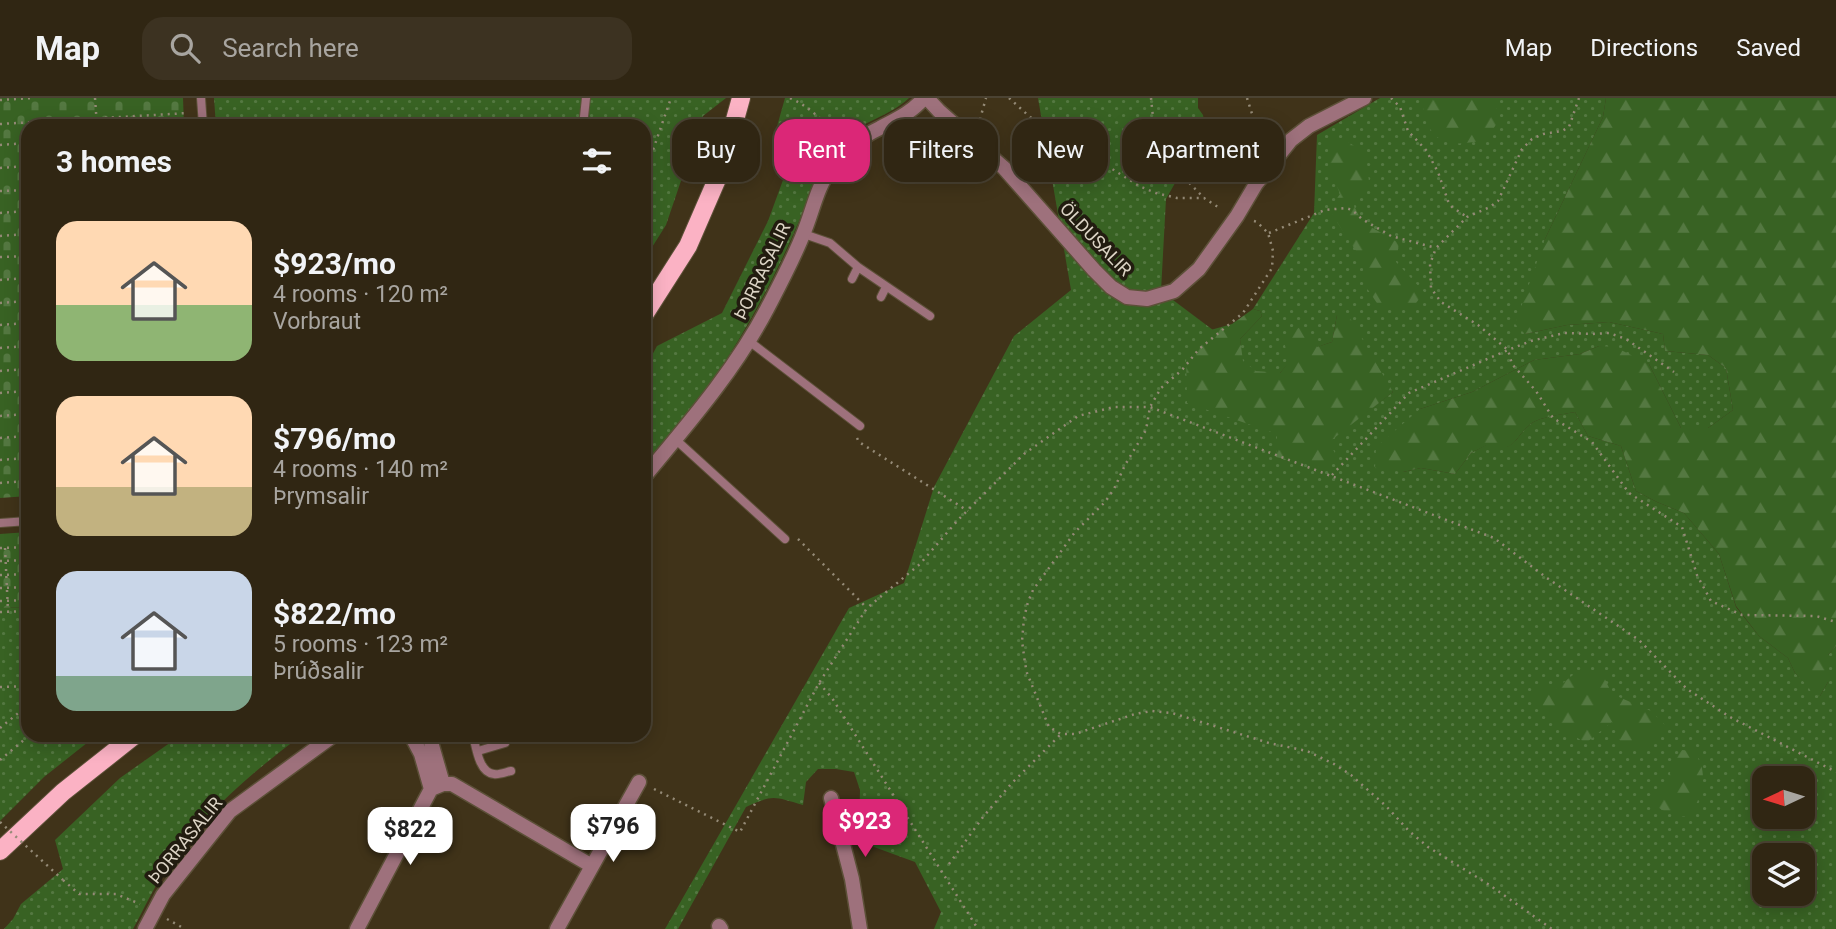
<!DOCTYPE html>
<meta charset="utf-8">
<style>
:root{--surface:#302613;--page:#3c3221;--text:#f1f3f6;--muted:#a8a5a0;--line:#4b4333;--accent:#db2777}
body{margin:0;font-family:Roboto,sans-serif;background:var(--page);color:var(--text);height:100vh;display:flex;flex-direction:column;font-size:26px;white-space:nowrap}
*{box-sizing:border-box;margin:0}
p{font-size:23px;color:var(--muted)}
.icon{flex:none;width:38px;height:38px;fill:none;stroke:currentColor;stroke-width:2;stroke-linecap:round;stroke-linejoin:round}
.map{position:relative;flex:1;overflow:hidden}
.sheet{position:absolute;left:21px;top:21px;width:630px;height:623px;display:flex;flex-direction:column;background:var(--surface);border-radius:21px;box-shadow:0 4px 18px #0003,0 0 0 2px var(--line)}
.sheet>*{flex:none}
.guide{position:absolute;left:672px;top:21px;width:665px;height:63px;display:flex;gap:14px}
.needle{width:46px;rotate:266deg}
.controls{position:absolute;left:1752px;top:668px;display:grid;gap:14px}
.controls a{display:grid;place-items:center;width:63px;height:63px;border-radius:14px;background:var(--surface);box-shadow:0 4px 18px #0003,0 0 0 2px var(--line);font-size:35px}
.price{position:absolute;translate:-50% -60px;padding:0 16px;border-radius:14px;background:#fff;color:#222;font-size:23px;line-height:46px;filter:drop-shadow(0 2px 4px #0008)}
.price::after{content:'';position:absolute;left:50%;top:42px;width:21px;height:16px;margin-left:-10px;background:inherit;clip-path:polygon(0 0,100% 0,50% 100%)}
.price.selected{background:var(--accent);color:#fff}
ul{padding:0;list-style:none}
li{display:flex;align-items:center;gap:21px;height:175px;padding:0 35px}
li span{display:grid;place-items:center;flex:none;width:196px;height:140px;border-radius:21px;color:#555}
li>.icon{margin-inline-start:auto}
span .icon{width:84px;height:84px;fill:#fffc;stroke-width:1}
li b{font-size:30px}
h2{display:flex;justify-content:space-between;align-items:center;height:84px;padding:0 35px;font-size:30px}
.pill{padding:0 24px;border-radius:21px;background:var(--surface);box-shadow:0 4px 18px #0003,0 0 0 2px var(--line);font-size:24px;line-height:63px}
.pill.selected{background:var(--accent);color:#fff}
header{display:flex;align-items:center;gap:42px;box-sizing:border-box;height:98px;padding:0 35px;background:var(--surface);border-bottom:2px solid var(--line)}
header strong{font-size:33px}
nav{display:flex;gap:38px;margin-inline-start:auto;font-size:24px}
.search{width:490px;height:63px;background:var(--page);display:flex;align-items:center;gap:18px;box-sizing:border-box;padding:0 24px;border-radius:21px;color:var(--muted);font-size:26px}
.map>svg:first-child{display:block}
.grass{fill:url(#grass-dots);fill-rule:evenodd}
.forest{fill:url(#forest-firs)}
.cemetery{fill:url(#cemetery-stones)}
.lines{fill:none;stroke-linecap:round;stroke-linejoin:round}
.lane-casing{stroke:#5c5038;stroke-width:10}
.street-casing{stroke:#5c5038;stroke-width:17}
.primary-casing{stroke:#5c5038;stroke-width:20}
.path{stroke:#948a76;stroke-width:2.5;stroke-dasharray:2 5;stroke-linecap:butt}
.lane{stroke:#9e717c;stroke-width:8}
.street{stroke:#9e717c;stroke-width:14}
.primary{stroke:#fbb2c4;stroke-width:18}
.path-bridge{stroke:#948a76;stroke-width:2.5;stroke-dasharray:2 5;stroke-linecap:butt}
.labels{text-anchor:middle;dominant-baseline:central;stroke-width:7;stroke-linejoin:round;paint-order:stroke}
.street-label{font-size:18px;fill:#dcd4c5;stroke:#221c10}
</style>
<header>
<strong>Map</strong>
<div class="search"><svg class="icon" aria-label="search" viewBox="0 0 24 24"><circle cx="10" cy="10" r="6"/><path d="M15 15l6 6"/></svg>Search here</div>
<nav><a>Map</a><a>Directions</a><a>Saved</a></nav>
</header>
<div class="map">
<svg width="1836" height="831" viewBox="0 0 1836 831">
<defs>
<pattern id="grass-dots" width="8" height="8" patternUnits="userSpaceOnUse" patternTransform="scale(1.75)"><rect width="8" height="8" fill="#386223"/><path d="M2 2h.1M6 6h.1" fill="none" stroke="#547841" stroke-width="1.8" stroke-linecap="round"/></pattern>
<pattern id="forest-firs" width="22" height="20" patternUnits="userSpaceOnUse" patternTransform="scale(1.75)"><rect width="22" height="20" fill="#386223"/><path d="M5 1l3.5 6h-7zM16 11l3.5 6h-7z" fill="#547841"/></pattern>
<pattern id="cemetery-stones" width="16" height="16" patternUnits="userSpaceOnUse" patternTransform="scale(1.75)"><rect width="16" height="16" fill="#386223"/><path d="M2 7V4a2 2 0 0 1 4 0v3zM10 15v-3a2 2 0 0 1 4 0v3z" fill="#547841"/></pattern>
</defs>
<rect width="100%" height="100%" fill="#403319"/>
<!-- grass -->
<path class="grass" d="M214 0H726L703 18 666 127 644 162V28H216Z
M785 0H909C887 21 854 24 834 50 825 62 819 77 812 92 802 116 792 141 780 165 745 238 700 309 644 368V272L657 248 722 215 768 123 790 63 776 32Z
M1038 0H1198V10L1203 17 1205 29 1200 41 1166 101 1161 193 1241 253 1240 241 1262 218 1260 213 1253 211 1314 115 1317 37 1380 0H1606L1603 19 1545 141 1525 236 1567 227 1609 224 1663 236 1665 253 1708 257 1726 270 1733 312 1708 330H1681L1649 266 1599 248 1580 256 1534 262 1472 294 1420 311 1403 374 1421 370 1455 376 1471 355 1488 346C1517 356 1513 339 1532 325 1540 319 1564 316 1575 314L1588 338 1621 348 1636 393 1657 404 1684 415 1719 456 1736 509 1759 538 1788 560 1795 575 1820 598 1828 584V557L1836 548V831H934L941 814 915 764 874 749 859 729 860 692 854 674 836 671H818L806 684 803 707C774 699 774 696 746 709L678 831H665L849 510 904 485 934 389 1014 238 1071 192ZM1337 217 1393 294 1340 334 1271 275H1280C1293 259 1312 250 1332 244ZM1764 681H1802V719H1764ZM1764 758H1802V796H1764Z
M28 509V637H97L44 679 0 723V510Z
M181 637H302C251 675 203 716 167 769 154 789 144 811 133 831H4L13 821 21 806 63 771 55 742 120 680Z"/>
<!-- forest -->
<path class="forest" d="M1422 0H1494L1499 22 1486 42C1461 46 1438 52 1426 23 1423 16 1423 7 1422 0Z
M1606 0H1836V548L1828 557V584L1820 598 1812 596 1808 588 1795 575 1788 560 1759 538 1736 508 1719 456 1684 415 1657 404 1636 393 1621 348 1588 338 1575 314C1565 316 1540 319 1532 325 1512 340 1518 356 1487 347L1471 355 1455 376 1421 370 1403 374 1375 370 1376 349 1420 311 1472 294 1534 262 1580 256 1599 248 1615 249 1649 266 1681 330H1708L1733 312 1726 270 1708 257 1665 253 1663 236 1609 224 1567 227 1525 236 1515 226 1545 141 1603 19Z
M1347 43 1366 56 1369 84 1354 108 1362 124 1399 145 1396 164 1424 194 1411 212 1381 211 1362 183 1364 165 1329 112 1340 96 1326 60 1331 44Z
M1253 211 1260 213 1262 218 1240 241 1243 263 1256 273 1280 275 1289 264 1283 239 1300 229 1317 249 1332 244 1337 217 1350 220 1393 294 1329 344 1336 357 1323 370 1276 359 1277 336 1187 305 1186 256 1207 233 1232 226Z
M1578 573 1602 575 1612 596 1651 613 1666 628 1657 640 1638 653 1624 652 1612 624 1586 645 1569 635 1535 609 1533 593 1543 589 1554 592Z
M1682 652 1693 653C1710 673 1703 698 1689 718 1676 720 1663 714 1653 705L1656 696 1668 687 1672 664Z
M1774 674 1781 675 1785 681H1764V701C1753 702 1749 698 1745 689 1751 675 1755 677 1769 678Z"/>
<!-- cemetery -->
<path class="cemetery" d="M0 0H183L184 28H28V398L0 400Z
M28 434V509L0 510V436Z"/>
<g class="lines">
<defs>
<path id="lane" d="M201 0 203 28
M583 28 586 0
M804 136 830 145 858 169 930 218
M852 181 858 169
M881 199 886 189
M749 243 860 328
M675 341 785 441
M0 425 28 423
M473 637C476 649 479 675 494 676 499 677 506 674 511 673
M478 653 505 645"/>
<path id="street" d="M927 0 939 13 1004 70 1094 172 1111 189 1127 199 1147 201 1174 193 1199 171 1237 118 1256 86 1291 42 1309 28 1364 0
M644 379C688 326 735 272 767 211 780 186 794 160 804 134 813 112 817 89 831 70 843 53 861 39 880 30 897 21 911 15 924 0
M411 637 421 656 431 691
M429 637 443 686
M831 700 852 781 860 831
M719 828 721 831
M145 831 163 797 230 713 334 637
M357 831 431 691 443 686H452L592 768
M557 831 639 684"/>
<path id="primary" d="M644 217 688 148 721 72 741 0
M0 753 63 694 135 637"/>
</defs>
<!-- lane casing -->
<use href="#lane" class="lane-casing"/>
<!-- street casing -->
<use href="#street" class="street-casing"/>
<!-- primary casing -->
<use href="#primary" class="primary-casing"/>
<!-- path -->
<path class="path" d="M95 0 97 28
M790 0C810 9 823 23 838 38
M1009 0 1030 19 1139 88 1156 95 1177 100H1204L1221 111
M1151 0 1156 48 1167 62 1204 100
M1247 0 1254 22 1251 66
M1391 0 1400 9 1408 33 1426 52 1438 74 1448 103 1452 109 1467 119
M1579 0 1569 29 1562 33 1543 36 1532 41 1522 51 1498 103 1490 109 1467 119 1436 150 1430 166 1431 190 1441 204 1478 227 1508 252 1512 266 1536 293 1553 320 1592 344 1629 395 1682 429 1697 477 1711 503 1742 517 1816 518 1836 524
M0 2 33 0
M0 26 188 15
M978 28 986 0
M893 42C909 36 923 35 941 36
M0 47 28 45
M0 70 28 68
M644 78 671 0
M0 93 28 92
M0 115 28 113
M1254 123 1257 124 1268 135 1273 153 1272 170 1243 215 1199 251 1182 272 1161 290 1150 309 1146 332 1125 367 1114 391 1105 404 1075 434 1033 492 1028 504 1024 520 1022 543 1025 565 1027 575 1049 629 1061 636H1075L1135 616 1152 613 1172 615 1269 645 1307 653 1334 666 1351 677 1386 708 1409 733 1428 749 1488 786 1552 831
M1269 135 1325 112 1346 110 1352 112 1362 121 1391 138 1436 150
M0 138 28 136
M0 159 28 158
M0 182 28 180
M0 205 28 203
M0 227 28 225
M0 250 28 248
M0 273 28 271
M0 295 28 293
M0 318 28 316
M0 340 28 338
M857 340 859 344 968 413
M0 362 28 360
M1332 377 1409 295 1508 252 1531 243 1564 235 1592 236 1609 235 1626 241 1674 274
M0 385 28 383
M798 441 867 510
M0 450 28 449
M5 450 8 513
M0 463 28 462
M0 477 28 476
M0 490 28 489
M0 503 28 502
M0 514 28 513
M819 585 832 600 978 831
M0 589 28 588
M0 630 28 607
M0 662 30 637
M654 691 740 734 819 585 867 510 920 466 958 422 1024 356 1078 318 1114 309H1150L1494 440 1547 480 1639 542 1687 591 1730 619 1836 674
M949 766 983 719 1011 686 1061 636
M63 782 79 796H116L140 806
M167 821 185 831"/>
<!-- lane -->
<use href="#lane" class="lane"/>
<!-- street -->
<use href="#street" class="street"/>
<!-- primary -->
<use href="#primary" class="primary"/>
<!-- path-bridge -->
<path class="path-bridge" d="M0 724 63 782"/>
</g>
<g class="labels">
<!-- street labels -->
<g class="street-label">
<text transform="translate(1096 141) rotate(46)">ÖLDUSALIR</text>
<text transform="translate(762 173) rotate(-64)">ÞORRASALIR</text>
<text transform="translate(185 742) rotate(-51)">ÞORRASALIR</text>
</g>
</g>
</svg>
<div class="controls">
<a><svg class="needle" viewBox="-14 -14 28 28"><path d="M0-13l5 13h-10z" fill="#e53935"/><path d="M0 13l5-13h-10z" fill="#a8a5a0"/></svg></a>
<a><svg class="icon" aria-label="layers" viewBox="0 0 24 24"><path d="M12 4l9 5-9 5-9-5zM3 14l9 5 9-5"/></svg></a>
</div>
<b class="price selected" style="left:865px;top:761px">$923</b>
<b class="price" style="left:613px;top:766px">$796</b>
<b class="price" style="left:410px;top:769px">$822</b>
<div class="guide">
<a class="pill">Buy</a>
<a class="pill selected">Rent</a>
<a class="pill">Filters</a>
<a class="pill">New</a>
<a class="pill">Apartment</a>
</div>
<section class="sheet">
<h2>3 homes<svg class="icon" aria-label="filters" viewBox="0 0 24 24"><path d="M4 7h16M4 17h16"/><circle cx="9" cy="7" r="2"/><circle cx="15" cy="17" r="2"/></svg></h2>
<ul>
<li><span style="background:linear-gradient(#ffd9b3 60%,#8fb573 0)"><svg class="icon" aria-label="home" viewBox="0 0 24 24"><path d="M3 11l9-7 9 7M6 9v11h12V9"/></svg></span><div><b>$923/mo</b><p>4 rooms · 120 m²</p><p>Vorbraut</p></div></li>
<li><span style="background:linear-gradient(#ffd9b3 65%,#c2b280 0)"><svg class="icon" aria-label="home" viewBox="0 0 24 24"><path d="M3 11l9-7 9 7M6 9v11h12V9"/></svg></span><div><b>$796/mo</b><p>4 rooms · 140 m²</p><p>Þrymsalir</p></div></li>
<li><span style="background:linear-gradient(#c9d6e8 75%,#7fa58c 0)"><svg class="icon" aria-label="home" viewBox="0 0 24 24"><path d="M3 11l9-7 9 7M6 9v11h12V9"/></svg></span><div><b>$822/mo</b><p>5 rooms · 123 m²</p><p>Þrúðsalir</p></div></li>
</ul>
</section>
</div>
